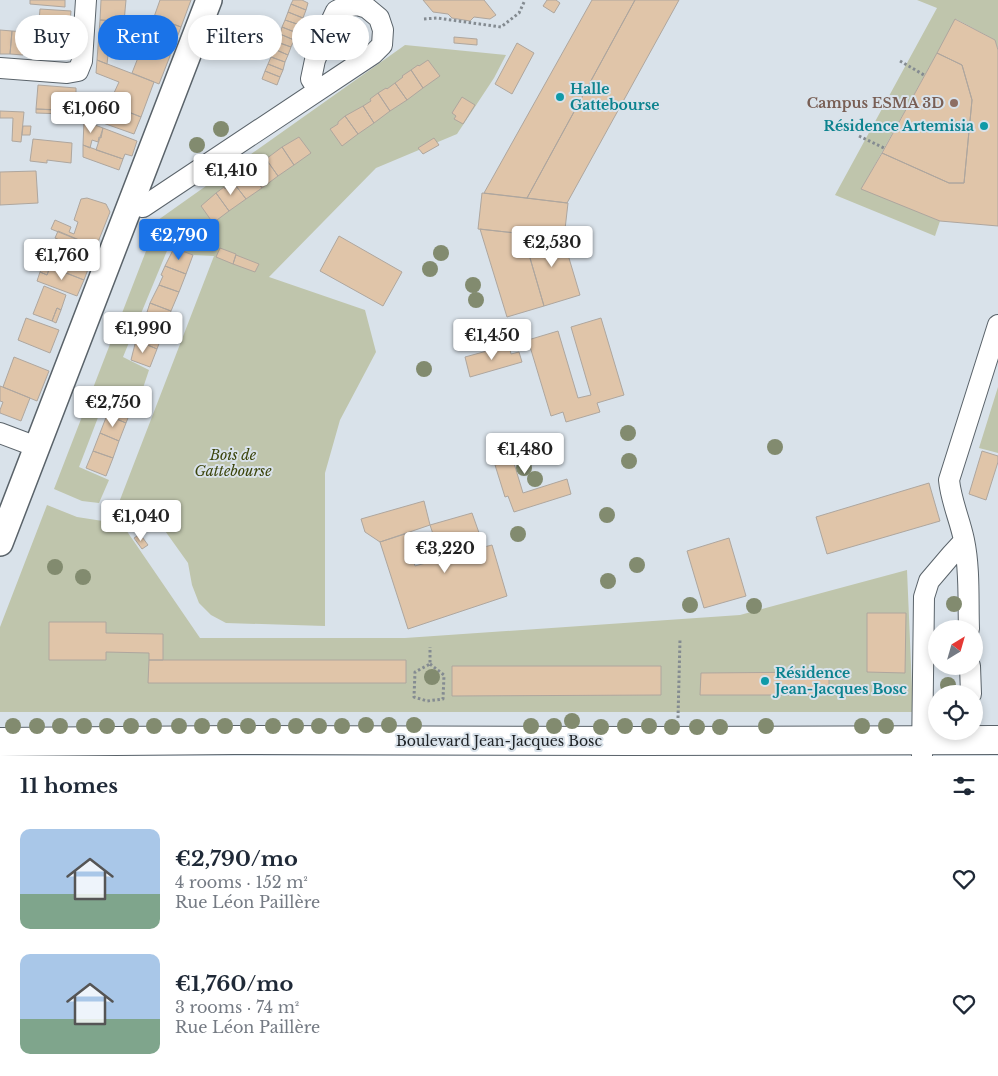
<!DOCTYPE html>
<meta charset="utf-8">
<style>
:root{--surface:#fff;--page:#f2f2f3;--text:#1f2937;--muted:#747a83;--accent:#1a73e8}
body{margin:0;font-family:"Libre Baskerville",serif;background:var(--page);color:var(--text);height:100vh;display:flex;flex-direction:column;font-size:19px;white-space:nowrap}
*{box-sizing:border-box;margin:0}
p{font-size:16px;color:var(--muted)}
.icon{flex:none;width:28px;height:28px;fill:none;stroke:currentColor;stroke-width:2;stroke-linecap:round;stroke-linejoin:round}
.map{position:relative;height:756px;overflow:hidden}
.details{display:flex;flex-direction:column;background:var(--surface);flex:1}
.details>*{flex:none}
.top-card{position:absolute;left:15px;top:15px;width:500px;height:45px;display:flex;gap:10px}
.needle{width:32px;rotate:37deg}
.tools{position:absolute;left:928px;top:620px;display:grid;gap:10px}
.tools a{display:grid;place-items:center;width:55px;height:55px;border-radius:50%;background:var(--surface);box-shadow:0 2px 8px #0003;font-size:25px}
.price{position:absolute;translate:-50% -42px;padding:0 11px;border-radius:5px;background:#fff;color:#222;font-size:16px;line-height:32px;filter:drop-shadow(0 1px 2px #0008)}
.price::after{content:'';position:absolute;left:50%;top:30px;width:15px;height:11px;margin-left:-8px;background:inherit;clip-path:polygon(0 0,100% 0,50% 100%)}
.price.on{background:var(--accent);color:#fff}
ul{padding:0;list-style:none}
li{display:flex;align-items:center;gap:15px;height:125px;padding:0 20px}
li span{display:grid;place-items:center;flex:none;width:140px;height:100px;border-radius:10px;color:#555}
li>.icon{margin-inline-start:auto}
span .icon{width:60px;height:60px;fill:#fffc;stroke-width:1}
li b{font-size:21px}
h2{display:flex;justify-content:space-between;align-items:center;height:60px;padding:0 20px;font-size:21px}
.tag{padding:0 18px;border-radius:22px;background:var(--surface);box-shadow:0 2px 8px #0003;font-size:18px;line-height:45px}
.tag.on{background:var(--accent);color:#fff}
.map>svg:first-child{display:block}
.green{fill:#bfc5ac}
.building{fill:#e0c5a9;stroke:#aea69e}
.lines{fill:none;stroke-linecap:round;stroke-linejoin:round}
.minor-casing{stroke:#5a636a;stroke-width:22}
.tertiary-casing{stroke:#5a636a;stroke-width:28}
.primary-casing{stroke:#5a636a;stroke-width:30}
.path{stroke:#848b91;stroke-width:3;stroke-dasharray:2.5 2.5;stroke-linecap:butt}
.minor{stroke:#fff;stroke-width:20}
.tertiary{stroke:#fff;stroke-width:25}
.primary{stroke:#fff;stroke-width:28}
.tree{fill:#828b6f}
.culture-dot{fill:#0f9aa8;stroke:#d9e2ea;stroke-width:2}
.education-dot{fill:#8d6e63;stroke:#d9e2ea;stroke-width:2}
.labels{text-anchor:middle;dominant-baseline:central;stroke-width:4;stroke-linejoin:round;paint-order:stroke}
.culture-label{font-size:14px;font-weight:bold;fill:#0d838f;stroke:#d9e2ea;text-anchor:start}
.education-label{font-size:14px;font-weight:bold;fill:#785e54;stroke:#d9e2ea;text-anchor:end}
.park-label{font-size:14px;font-style:italic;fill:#3b440b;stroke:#d9e2ea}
.street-label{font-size:14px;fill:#1d2124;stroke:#d9e2ea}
</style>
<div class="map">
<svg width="998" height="756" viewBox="0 0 998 756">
<rect width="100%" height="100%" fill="#d9e2ea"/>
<!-- green -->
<path class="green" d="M917 0H998V50L995 40 956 19 862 188 940 221 935 236 835 195 937 8Z
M405 45 506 55 494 78 457 134 376 168 269 277 365 310 376 352 340 420 325 473V626L226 623 211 615 199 603 192 585 188 563 163 528 144 512 118 505 214 256 193 255 169 246 123 357 149 370 137 406 107 394 79 467 109 480 99 503 82 501 54 489 158 220Z
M998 387V453L979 448Z
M47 505 77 517 122 524 200 638H405L740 615 907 570 913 712H0V627Z"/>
<!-- building -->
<path class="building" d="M30 0H65V7L30 4Z
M101 0H126L124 22 100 20Z
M160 0H191L181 27 154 17Z
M293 0H302L308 3 306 10 291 4Z
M423 0H484L496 15 490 19 474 17 470 21 452 18 448 14 433 12Z
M547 0H556L560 3 554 13 543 6Z
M592 0H635L527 198 484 193Z
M635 0H679L567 203 527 198Z
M291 4 306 10 303 18 288 12Z
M40 9 71 11 69 34 38 33Z
M288 12 303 18 300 25 285 20Z
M154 17 181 27 170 56 143 45Z
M955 19 995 40 998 50V226L940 221 861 189 882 153 949 183H964L972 100 962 65 937 53Z
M100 20 121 21 120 31H117V39H115L114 47H112L111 55H108L107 64 97 60Z
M285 20 300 25 297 33 282 27Z
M282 27 297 33 294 40 280 34Z
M0 30 12 31 10 54H0Z
M12 31 25 32 23 55 10 54Z
M35 33 69 34 68 58 33 56Z
M280 34 294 40 291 47 277 42Z
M454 37 477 39V45L454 43Z
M277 42 291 47 288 55 274 49Z
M517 43 534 53 512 94 495 84Z
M143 45 170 56 159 84 132 73Z
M274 49 288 55 285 62 271 57Z
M937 53 962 65 972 100 964 183H949L882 153Z
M271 57 285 62 283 70 268 64Z
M97 60 154 82 141 117 109 104 119 82 96 73Z
M428 60 440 76 423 88 411 70 418 65 419 66Z
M268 64 283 70 280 77 265 71Z
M411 70 423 88 407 100 395 83 403 77 402 76Z
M265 71 280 77 277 85 262 79Z
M395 83 407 100 390 111 378 93 386 88 387 89Z
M38 85 76 88V95L85 96 83 121H73L74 111 36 109Z
M378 93 390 111 374 123 363 106 371 101 370 99Z
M462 97 475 105 463 124 454 119 456 116 452 113Z
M105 103 141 117 134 134 103 123 108 109 104 108Z
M363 106 374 123 358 134 345 116Z
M36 109 65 110 64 114 36 113Z
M0 111 24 112 21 142 12 141 13 118H0Z
M345 116 358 134 342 146 330 129 338 124V122Z
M84 121 103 128 101 138 99 137 98 142 92 140 90 148 83 145Z
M23 126H31L30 135H22Z
M103 128 137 141 132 156 125 154 123 159 96 150Z
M299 137 311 153 294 165 282 147Z
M434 138 439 145 423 154 418 148Z
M33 139 72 143 71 163 47 160V163L30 161Z
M83 145 123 159 119 170 83 157Z
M282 147 294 165 278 176 266 159Z
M266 159 278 176 262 188 249 170Z
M249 170 262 188 246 199 233 182 241 177V175Z
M36 171 38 203 0 205V172Z
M233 182 246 199 229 211 216 193 224 187 225 189Z
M216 193 229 211 213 223 201 206Z
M482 193 568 203 564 238 478 229Z
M87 198 106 204 110 212 96 247 51 229 55 220 71 227 69 232 74 234 78 222 74 220 81 199Z
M480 229 523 234 544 306 507 317Z
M58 231 96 247 91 261 62 249 64 242 55 238Z
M523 234 563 238 580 295 544 306Z
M339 236 402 272 383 306 320 271Z
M174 248 193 255 186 274 165 266Z
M220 248 236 254 233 264 216 257Z
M62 249 91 261 84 280 54 268Z
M236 255 259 264 255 272 233 264Z
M44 264 50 267 47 275 40 272Z
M165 266 186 274 179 292 159 285 163 276 161 275Z
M50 267 84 280 77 296 37 281 40 272 47 275Z
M159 285 179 292 171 311 150 303Z
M44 286 66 295 61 310 57 308 52 321 33 314Z
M150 303 171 311 164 330 145 322 149 313 147 312Z
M57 308 61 310 56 323 52 321Z
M26 318 59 330 50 353 18 340Z
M601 318 624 395 597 403 600 412 566 422 563 412 551 416 528 340 558 331 578 398 591 395 571 327Z
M145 322 164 330 157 349 136 340Z
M136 340 157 349 150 367 131 360Z
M509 345 511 354 519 352 522 362 470 377 465 357Z
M14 357 49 371 37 401 3 387Z
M0 386 30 398 21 421 0 413V410L3 402 0 401Z
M114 398 133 405 126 423 107 415Z
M107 415 126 423 119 441 100 433Z
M100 433 119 441 113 458 93 451Z
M541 434 546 450 513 460 523 493 567 479 571 494 514 512 508 496 505 497 495 465 499 464 494 448Z
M93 451 113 458 106 476 86 468Z
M982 451 998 456V462L986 500 969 494Z
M929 483 940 521 827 554 816 517Z
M424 501 430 525 380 542 365 532 361 519Z
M472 513 484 547 492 545 507 596 408 629 380 542 405 534 415 566 458 554 452 538 436 543 430 525Z
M140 534 148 545 142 549 134 538Z
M729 538 746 596 704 608 687 551Z
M867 613H906L905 673 867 672Z
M49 622H106V633L163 634V660H149V653L106 652V660H49Z
M149 660H406V683H148Z
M452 666H661V695L452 696Z
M829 672V695H700L701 673Z"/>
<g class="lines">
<defs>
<path id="minor" d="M0 68 67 73 78 71 82 61 86 0
M131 202 143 207 373 54 382 45 383 30 379 18 367 8 357 5 344 7 336 11 328 28 315 60 311 79 318 90
M0 433 37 447
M969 629C968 600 970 569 964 540 960 520 951 501 949 480L998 325
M970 666 971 694
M922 756 924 597 929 581 952 554 964 541"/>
<path id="tertiary" d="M0 543 209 0"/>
<path id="primary" d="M0 742 234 740 638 741 998 740"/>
</defs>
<!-- minor casing -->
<use href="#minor" class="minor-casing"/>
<!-- tertiary casing -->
<use href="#tertiary" class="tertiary-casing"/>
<!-- primary casing -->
<use href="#primary" class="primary-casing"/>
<!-- path -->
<path class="path" d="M424 19 437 18 501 27 519 13 525 0
M900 61 924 75
M859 136 884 148
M430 664 444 675 443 699 427 701 414 697 415 672 430 664V647
M678 718 680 639"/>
<!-- minor -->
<use href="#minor" class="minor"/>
<!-- tertiary -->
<use href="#tertiary" class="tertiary"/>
<!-- primary -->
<use href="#primary" class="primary"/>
</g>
<!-- trees -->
<g class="tree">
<circle cx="221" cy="129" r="8"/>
<circle cx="197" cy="145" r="8"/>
<circle cx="441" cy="253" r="8"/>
<circle cx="430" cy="269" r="8"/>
<circle cx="473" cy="285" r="8"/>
<circle cx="476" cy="300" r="8"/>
<circle cx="424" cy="369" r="8"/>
<circle cx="628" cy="433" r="8"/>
<circle cx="775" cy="447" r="8"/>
<circle cx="629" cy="461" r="8"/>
<circle cx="524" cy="468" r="8"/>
<circle cx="535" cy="479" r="8"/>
<circle cx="607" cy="515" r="8"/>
<circle cx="518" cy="534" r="8"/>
<circle cx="637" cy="565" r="8"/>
<circle cx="55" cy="567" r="8"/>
<circle cx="83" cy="577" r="8"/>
<circle cx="608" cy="581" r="8"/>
<circle cx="954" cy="604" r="8"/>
<circle cx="690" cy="605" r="8"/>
<circle cx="754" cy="606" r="8"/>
<circle cx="432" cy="677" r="8"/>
<circle cx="948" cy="685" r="8"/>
<circle cx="572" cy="721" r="8"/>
<circle cx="366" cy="725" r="8"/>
<circle cx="389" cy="725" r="8"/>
<circle cx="414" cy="725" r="8"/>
<circle cx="13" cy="726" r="8"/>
<circle cx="37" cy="726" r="8"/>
<circle cx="60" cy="726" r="8"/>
<circle cx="84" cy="726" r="8"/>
<circle cx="107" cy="726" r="8"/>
<circle cx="131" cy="726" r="8"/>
<circle cx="154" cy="726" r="8"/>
<circle cx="179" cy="726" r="8"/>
<circle cx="202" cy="726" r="8"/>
<circle cx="225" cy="726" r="8"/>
<circle cx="248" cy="726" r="8"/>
<circle cx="273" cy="726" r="8"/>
<circle cx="296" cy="726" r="8"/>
<circle cx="319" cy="726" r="8"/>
<circle cx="342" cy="726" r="8"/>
<circle cx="531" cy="726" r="8"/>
<circle cx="554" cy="726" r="8"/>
<circle cx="625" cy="726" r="8"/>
<circle cx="649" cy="726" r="8"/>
<circle cx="766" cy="726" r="8"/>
<circle cx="862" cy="726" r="8"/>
<circle cx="886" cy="726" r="8"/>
<circle cx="601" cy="727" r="8"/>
<circle cx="672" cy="727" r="8"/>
<circle cx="697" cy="727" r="8"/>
<circle cx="720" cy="727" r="8"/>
</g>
<!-- markers -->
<g class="culture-dot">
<circle cx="560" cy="97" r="5"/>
<circle cx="984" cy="126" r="5"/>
<circle cx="765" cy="681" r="5"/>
</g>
<circle class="education-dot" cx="954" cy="103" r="5"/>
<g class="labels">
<!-- culture labels -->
<g class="culture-label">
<text x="570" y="89">Halle<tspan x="570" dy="16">Gattebourse</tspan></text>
<text x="974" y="126" text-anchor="end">Résidence Artemisia</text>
<text x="775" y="673">Résidence<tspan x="775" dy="16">Jean-Jacques Bosc</tspan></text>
</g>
<!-- education labels -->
<g class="education-label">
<text x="944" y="103">Campus ESMA 3D</text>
</g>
<!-- park labels -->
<g class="park-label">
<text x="233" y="455">Bois de<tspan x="233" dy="16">Gattebourse</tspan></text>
</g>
<!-- street labels -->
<g class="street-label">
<text x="499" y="741">Boulevard Jean-Jacques Bosc</text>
</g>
</g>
</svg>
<div class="tools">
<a><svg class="needle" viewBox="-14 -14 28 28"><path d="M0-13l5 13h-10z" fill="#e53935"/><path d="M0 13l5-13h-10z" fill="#747a83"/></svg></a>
<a><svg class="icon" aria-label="locate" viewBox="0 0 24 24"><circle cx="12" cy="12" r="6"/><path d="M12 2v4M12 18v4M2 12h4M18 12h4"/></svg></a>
</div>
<b class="price" style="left:91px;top:134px">€1,060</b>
<b class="price" style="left:231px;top:196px">€1,410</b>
<b class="price on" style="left:179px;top:261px">€2,790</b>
<b class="price" style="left:552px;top:268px">€2,530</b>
<b class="price" style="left:62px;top:281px">€1,760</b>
<b class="price" style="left:143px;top:354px">€1,990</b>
<b class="price" style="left:492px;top:361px">€1,450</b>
<b class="price" style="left:113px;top:428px">€2,750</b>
<b class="price" style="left:525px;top:475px">€1,480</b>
<b class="price" style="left:141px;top:542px">€1,040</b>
<b class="price" style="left:445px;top:574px">€3,220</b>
<div class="top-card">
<a class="tag">Buy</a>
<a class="tag on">Rent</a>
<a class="tag">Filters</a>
<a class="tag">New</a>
</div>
</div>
<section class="details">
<h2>11 homes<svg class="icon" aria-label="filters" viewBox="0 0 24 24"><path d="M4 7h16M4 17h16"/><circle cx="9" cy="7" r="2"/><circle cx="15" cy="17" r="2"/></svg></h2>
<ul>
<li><span style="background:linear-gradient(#a9c7e8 65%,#7fa58c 0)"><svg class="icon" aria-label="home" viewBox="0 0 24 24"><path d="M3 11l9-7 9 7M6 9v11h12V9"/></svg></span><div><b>€2,790/mo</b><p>4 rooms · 152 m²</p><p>Rue Léon Paillère</p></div><svg class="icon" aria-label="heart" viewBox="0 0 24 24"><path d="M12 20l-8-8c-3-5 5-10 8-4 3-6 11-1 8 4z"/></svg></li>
<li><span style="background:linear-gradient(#a9c7e8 65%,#7fa58c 0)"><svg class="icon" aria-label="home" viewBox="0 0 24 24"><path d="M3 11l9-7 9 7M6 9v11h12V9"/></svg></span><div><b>€1,760/mo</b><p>3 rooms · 74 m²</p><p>Rue Léon Paillère</p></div><svg class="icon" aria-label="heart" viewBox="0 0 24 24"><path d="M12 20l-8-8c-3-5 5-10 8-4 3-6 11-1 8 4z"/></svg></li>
</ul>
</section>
